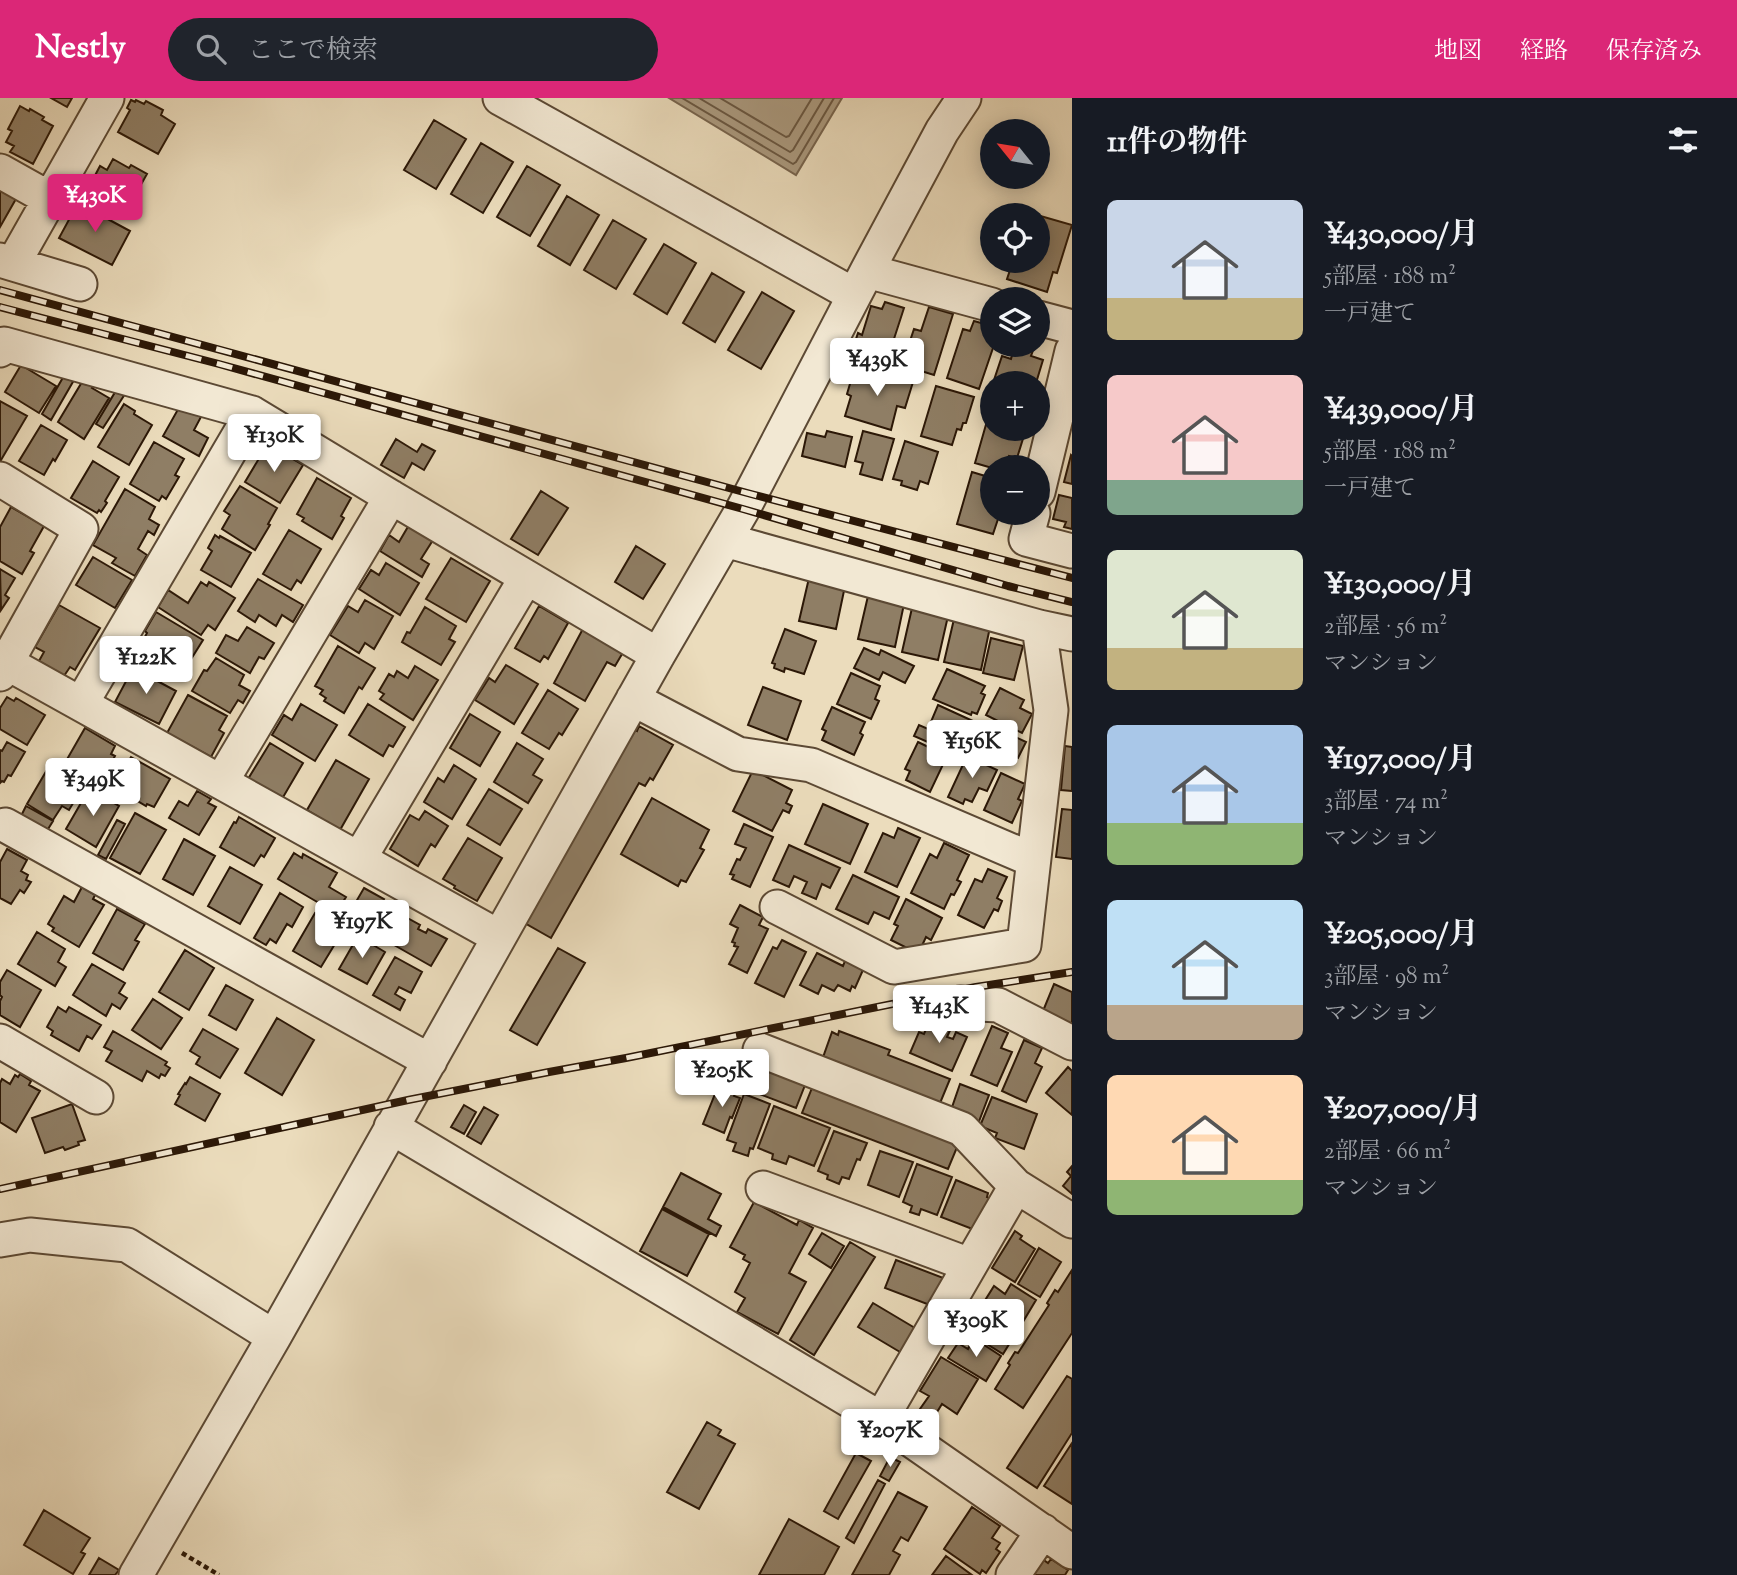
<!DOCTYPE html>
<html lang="ja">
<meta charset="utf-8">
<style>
:root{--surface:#171b24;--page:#20242c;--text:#f1f3f6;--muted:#9ea1a6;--accent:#db2777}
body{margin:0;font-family:"Sorts Mill Goudy","Noto Serif JP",serif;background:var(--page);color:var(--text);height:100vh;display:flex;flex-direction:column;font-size:26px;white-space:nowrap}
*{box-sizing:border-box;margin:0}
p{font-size:23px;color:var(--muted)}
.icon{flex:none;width:38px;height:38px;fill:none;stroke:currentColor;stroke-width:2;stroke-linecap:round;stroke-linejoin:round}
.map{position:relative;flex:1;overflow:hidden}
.details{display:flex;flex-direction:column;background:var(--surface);width:665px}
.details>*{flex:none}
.needle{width:46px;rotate:300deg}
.controls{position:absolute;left:980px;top:21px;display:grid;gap:14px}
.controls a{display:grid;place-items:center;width:70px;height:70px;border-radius:50%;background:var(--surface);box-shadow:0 4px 18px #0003;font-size:35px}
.price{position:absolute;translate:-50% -60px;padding:0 16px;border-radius:7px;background:#fff;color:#222;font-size:23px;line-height:46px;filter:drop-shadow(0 2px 4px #0008)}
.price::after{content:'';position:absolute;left:50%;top:42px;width:21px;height:16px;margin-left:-10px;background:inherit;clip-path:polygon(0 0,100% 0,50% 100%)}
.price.current{background:var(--accent);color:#fff}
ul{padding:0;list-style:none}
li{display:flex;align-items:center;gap:21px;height:175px;padding:0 35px}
li span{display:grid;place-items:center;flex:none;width:196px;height:140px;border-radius:10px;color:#555}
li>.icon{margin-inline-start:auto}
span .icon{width:84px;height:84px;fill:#fffc;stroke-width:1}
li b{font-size:30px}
h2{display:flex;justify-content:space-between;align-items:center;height:84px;padding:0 35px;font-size:30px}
header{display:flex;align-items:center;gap:42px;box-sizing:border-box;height:98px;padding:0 35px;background:var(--accent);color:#fff}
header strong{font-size:33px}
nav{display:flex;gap:38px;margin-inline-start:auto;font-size:24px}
.search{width:490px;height:63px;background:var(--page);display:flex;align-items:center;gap:18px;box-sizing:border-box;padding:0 24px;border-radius:38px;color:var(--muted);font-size:26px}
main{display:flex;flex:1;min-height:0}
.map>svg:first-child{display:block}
.water{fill:#aa997e;stroke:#78654e;stroke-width:2}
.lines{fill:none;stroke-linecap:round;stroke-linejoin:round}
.shore{stroke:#6b5842;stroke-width:2}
.building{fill:#8f7e65;stroke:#2c1807;stroke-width:2}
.minor-casing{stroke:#5c4934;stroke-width:37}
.path{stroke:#2c1807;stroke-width:4.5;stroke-dasharray:5 3.5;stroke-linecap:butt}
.minor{stroke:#f2e8d3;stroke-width:33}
.rail-casing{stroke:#2c1807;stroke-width:8}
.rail{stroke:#f2e8d3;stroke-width:5;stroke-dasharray:16;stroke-linecap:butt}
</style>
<header>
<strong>Nestly</strong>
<div class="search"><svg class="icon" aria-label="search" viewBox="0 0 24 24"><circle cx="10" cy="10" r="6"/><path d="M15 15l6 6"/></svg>ここで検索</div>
<nav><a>地図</a><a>経路</a><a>保存済み</a></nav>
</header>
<main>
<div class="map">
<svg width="1072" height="1477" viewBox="0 0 1072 1477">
<rect width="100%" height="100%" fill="#ebdcbc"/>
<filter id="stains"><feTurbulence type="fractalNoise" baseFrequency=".00286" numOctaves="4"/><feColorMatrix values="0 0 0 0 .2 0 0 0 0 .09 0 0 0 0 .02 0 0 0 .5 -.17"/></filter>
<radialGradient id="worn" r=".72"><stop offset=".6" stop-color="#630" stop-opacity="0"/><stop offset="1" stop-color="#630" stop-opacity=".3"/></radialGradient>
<!-- water -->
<path class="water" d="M669 0H842L796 77Z"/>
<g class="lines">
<!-- shore -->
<path class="shore" d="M682 0 793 66 796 64 834 0
M699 0 790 54 793 52 824 0
M720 0 786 39 789 38 812 0"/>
</g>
<!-- building -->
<path class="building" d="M51 0H72L67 9Z
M131 2 135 4 136 2 144 6 146 3 163 12 161 17 175 26 158 56 118 34 130 12 127 10Z
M20 8 29 13 30 11 44 19 42 22 53 28 33 66 10 54 14 48 6 44 12 33 8 31Z
M434 22 466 41 436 91 404 72Z
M481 45 513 64 483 115 451 96Z
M113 61 129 70 131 67 147 76 125 115 88 96 92 88 90 87 100 68 107 72Z
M527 68 560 87 530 138 497 119Z
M0 89 17 99 0 129Z
M567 98 599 117 570 167 538 148Z
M78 105 130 133 112 167 59 140Z
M1030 115 1072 127 1057 175 1053 174 1047 194 1007 181 1013 163H1038V117H1030Z
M613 122 646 141 616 191 584 172Z
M664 146 696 165 667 216 634 196Z
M712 175 744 194 715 244 683 225Z
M762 194 794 213 761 271 728 252Z
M885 204 904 210 892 247 899 249 894 264 853 250 858 235 862 237 871 208 882 211Z
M929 209 953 216 934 277 902 267 914 231 921 233Z
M974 223 992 228V247H994L979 291 947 280 963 231 970 233Z
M1008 247H1035L1031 258 1043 262 1036 285H993L1002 258 1011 261 1013 254 1006 252Z
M21 267 56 288 39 315 5 294Z
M860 269 913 284 905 310 897 308 891 332 845 318 851 298 847 296 852 279 857 281Z
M65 276 74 282 51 322 42 316Z
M87 283 94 287 92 290 109 300 84 341 58 324 82 284 85 286Z
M936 288 974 299 966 325H963L961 332 957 331 952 347 921 338Z
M117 291 125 296 103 330 96 326Z
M0 303 27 318 1 362H0Z
M124 306 135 313 134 316 152 327 129 367 98 349Z
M181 306 202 317 194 332 208 340 199 358 163 338Z
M991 309 992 331H1026L1017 360 1009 358 1007 366 1000 364 998 369 992 370 975 365Z
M41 327 67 342 55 363 53 361 44 377 19 363Z
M827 333 852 339 845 369 802 358 807 335 825 339Z
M863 333 894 341 882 382 860 376 863 365 855 363Z
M396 341 417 354 422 346 435 353 424 372 412 365 404 380 381 367Z
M905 343 938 354 928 386 920 383 917 392 901 387 902 383 893 381Z
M154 344 184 361 175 377 179 379 166 401 162 398 159 403 130 386Z
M272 349 303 367 280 405 245 384 264 352 269 355Z
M1071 357 1072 358V386L1064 384Z
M93 363 119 379 105 403 107 405 101 414 99 412 97 415 71 400Z
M972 374 992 380V415H1000L993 436 957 426Z
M317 380 351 400 341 418 344 420 332 441 302 423 304 420 297 416Z
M240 388 277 410 268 426 270 427 255 452 222 431 230 417 224 413Z
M125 391 155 409 149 421 159 427 154 437 148 433 138 451 147 457 135 478 112 465 116 460 93 447Z
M541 393 568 410 538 457 511 441Z
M1059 397 1072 400V431L1064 429 1066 424 1053 421Z
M11 409 44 428 30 453 34 455 22 476 0 463V429Z
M409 427 433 442 421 461 429 466 422 479 380 453 389 437 399 444Z
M289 432 321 451 301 485 297 482 291 492 263 476Z
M215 437 219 440 220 438 251 455 231 489 201 472 212 453 208 450Z
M636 448 665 466 643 501 615 484Z
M93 459 132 482 115 510 76 487Z
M451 460 490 483 466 524 426 501Z
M386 465 419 485 400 517 359 491 371 472 379 477Z
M0 471 15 480 5 497 9 500 1 512Z
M809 480 845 488 836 531 799 523Z
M258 481 303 507 293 524 282 517 276 528 259 517 255 524 238 513Z
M201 484 207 488 209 484 235 500 215 532 208 527 201 537 158 509 168 492 188 505Z
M868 498 904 506 895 549 858 541Z
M365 502 393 518 374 551 365 545 359 555 330 537 348 508 358 514Z
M59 507 100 530 75 572 70 569 64 578 39 563 44 554 35 549Z
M539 508 568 525 548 561 544 558 540 564 515 550Z
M425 509 456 528 449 541 455 544 441 567 402 544 407 534 410 535Z
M912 510 948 518 938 562 902 554Z
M156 514 203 542 183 574 140 548 147 535 145 533Z
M954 521 990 529 981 572 944 564Z
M585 527 625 551 615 568 607 564 585 603 554 585Z
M247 529 274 545 264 561 259 559 250 575 216 555 226 537 238 543Z
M785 531 816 543 804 576 785 570 784 574 774 570 775 566 772 565Z
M991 540 1023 548 1014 582 983 575Z
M338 548 375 570 362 591 359 589 344 615 324 603 326 600 320 596 323 592 315 588Z
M864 550 879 557 881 552 914 568 905 585 883 574 879 582 854 570Z
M216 560 244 577 239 587 250 593 243 605 238 602 230 615 192 593 204 572 207 573Z
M506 567 538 586 514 626 475 602 489 580 495 584Z
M415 568 438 582 413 622 380 601 384 596 379 593 389 576 394 579 397 573 408 580Z
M133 570 176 593 159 626 115 604Z
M947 571 985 588 981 595 985 597 977 616 972 614 971 617 933 601Z
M851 575 880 588 875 601 879 603 871 621 837 606Z
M763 589 801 603 787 642 748 627Z
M1000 590 1024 602 1020 610 1032 616 1022 635 986 617Z
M548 592 578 611 562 637 559 635 549 651 522 635Z
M188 597 227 618 219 632 224 635 211 659 167 635Z
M7 599 14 603 16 600 45 617 27 647 0 631V610Z
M301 606 337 627 315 663 272 637 284 617 292 622Z
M368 606 405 629 393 649 389 647 383 658 349 637Z
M938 607 973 623 968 635 965 633 955 656 914 638 919 627 928 631Z
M832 609 865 624 860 635 863 637 854 657 822 642 826 633 822 631Z
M470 616 500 634 480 668 450 650Z
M984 624 1026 644 1018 660 1010 656 1006 665 973 648Z
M639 628 673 647 653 682 650 680 645 688 639 685 551 840 523 824 632 630 637 633Z
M85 630 115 648 111 656 115 658 105 677 96 672 93 678 66 663Z
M7 644 25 654 11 678 8 677 4 684 2 683 0 685V652L2 653Z
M918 644 947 658 930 694 906 682 910 673 905 671Z
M270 645 303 665 282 701 248 681Z
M517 645 543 661 533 677 542 682 528 705 494 684Z
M1065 648 1072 649V693L1061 692Z
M967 658 997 672 987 693 979 690 972 704 965 701 963 706 948 699Z
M131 659 170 681 154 709 147 706 146 708 114 689Z
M336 662 369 681 340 732 307 712Z
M51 665 85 685 69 712 62 708 53 722 27 706Z
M454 667 476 681 452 721 424 704 438 680 444 684Z
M753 672 792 692 786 705 792 708 789 715 783 712 772 733 733 713Z
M1001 675 1025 686 1018 701 1022 703 1012 725 984 712Z
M89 691 119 708 96 749 66 731Z
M489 691 522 711 500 747 467 727Z
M197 693 211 701 208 705 216 709 199 737 169 720 179 703 188 708Z
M652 700 709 732 700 750 704 752 686 784 681 782 678 788 621 756Z
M823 706 868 726 850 766 805 746Z
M26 708 53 723 45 736 19 722Z
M1062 711 1072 712V761L1056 759Z
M425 713 448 728 435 749 431 746 418 768 390 751 410 717 419 722Z
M135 715 166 732 140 776 110 760Z
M239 719 275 740 264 759 261 757 254 768 220 749 234 724 236 725Z
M117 722 125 726 106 761 98 757Z
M744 726 773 739 750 789 732 781 734 777 730 776 737 761 740 762 746 750 735 746Z
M898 730 920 740 897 789 865 774 883 735 894 740Z
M468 740 502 760 477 803 454 790 455 788 443 781Z
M184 741 215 758 193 797 163 781Z
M944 745 969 757 957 782 961 784 954 797 951 796 944 811 911 795 930 756 937 760Z
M789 747 840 770 830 790 822 786 816 801 802 795 807 784 794 778 789 789 773 782Z
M7 751 27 762 21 773 28 777 26 782 31 784 24 795 20 792 11 806 0 800V764Z
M294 755 302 760 303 756 337 775 329 789 346 799 336 815 278 781Z
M230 769 262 787 240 826 208 808Z
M988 771 1007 779 997 800 1002 803 998 813 994 811 984 830 958 817 975 781 982 784Z
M853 777 899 799 889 821 874 814 868 826 836 811Z
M82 789 95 797 93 801 104 807 79 849 52 833 54 830 48 826 64 798 74 804Z
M364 790 384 801 374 817 386 823 377 838 346 821Z
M280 795 303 809 292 829 287 826 276 845 270 841 266 847 254 840Z
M906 801 942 820 931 842 926 839 920 852 913 853 891 842 898 828 894 826Z
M740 807 763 819 759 827 768 831 747 875 729 866 738 849 734 848 735 845 732 844 738 830 730 826Z
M117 811 145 826 135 842 139 844 123 872 93 855Z
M315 815 344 831 321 869 293 853Z
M402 817 420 827 418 831 426 835 428 831 447 841 431 868 387 843Z
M37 834 65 851 58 864 66 869 55 888 18 866Z
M358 838 385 854 367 886 339 871Z
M782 842 806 854 784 899 755 885 773 849 777 851Z
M558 850 585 865 537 947 510 932Z
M185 852 214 870 189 912 159 894Z
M817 855 843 868 845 863 863 872 855 890 852 888 850 893 838 887 834 893 822 887 818 896 800 887Z
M395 859 422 874 411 895 399 889 395 896 405 902 400 912 373 897Z
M92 866 125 885 119 895 127 900 120 911 112 906 106 918 73 897Z
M7 872 41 892 20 929 0 917V903L2 899 0 897V884Z
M1054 886 1072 894V926L1043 913Z
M226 887 253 902 236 932 209 917Z
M153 901 182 920 161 951 132 932Z
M58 909 66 914 69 909 101 927 92 941 87 938 79 953 51 937 53 933 47 929Z
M931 919 952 928 947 939 953 941 956 934 967 939 952 973 910 955 919 934 924 936Z
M277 920 314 942 282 997 245 975Z
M992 928 1008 935 1001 950 1012 954 997 988 971 977Z
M203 931 238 951 220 980 196 966 200 959 190 953Z
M113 933 167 964 165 967 170 970 165 978 161 976 159 980 147 973 142 983 106 963 112 953 104 949Z
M839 933 890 952 888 957 950 981 938 1010 821 965 832 934 838 937Z
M1024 942 1042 950 1035 965 1042 969 1026 1004 1002 993Z
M746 958 807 982 796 1010 728 984 735 966 741 968Z
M1068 969 1072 973V1017L1046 995Z
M20 976 31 983 29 987 40 993 16 1034 0 1024V985L2 981 10 986 15 977 18 979Z
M190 979 220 996 205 1023 175 1006 180 997 178 996 185 985 186 986Z
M814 985 960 1042 948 1071 802 1015Z
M719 986 736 993 734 998 740 1000 732 1020 730 1019 724 1035 703 1026Z
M960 986 989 997 978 1026 950 1015Z
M744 996 770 1006 753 1051 750 1050 748 1058 733 1053 736 1045 727 1042Z
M992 999 1037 1016 1024 1051 995 1040 997 1035 980 1028Z
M72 1006 85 1042 78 1044 79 1047 65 1052 63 1049 45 1055 32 1020Z
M464 1007 476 1014 464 1036 451 1029Z
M774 1008 830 1030 814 1068 789 1058 786 1066 772 1061 773 1056 758 1050Z
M484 1009 498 1017 481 1046 467 1038Z
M834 1033 867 1045 860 1062 857 1061 849 1081 842 1079 839 1086 827 1081 828 1077 818 1073Z
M880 1053 913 1064 899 1099 868 1087Z
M917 1066 952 1079 937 1117 921 1111 919 1117 910 1114 912 1108 903 1104Z
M1072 1068V1096L1063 1088 1071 1078 1067 1074Z
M681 1075 721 1096 708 1121 721 1128 716 1138 663 1109Z
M956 1082 988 1095 987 1099 993 1101 975 1132 941 1119Z
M754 1104 797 1127 799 1122 813 1130 789 1175 806 1184 778 1236 737 1214 745 1200 735 1194 750 1165 743 1161 745 1157 730 1149Z
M662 1111 709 1136 687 1178 640 1153Z
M1015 1133 1022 1138 1020 1141 1035 1151 1015 1184 992 1170Z
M822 1135 844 1148 831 1170 809 1156Z
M850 1144 875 1159 814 1257 790 1242Z
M1039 1150 1061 1164 1040 1199 1018 1186Z
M896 1162 946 1181 935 1209 885 1190Z
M1072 1172V1235L1023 1310 995 1291 1010 1267 1008 1265 1015 1254 1018 1255 1049 1207 1047 1205 1055 1192 1058 1194Z
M1011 1186 1036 1202 1021 1227 984 1204 994 1188 1005 1196Z
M873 1205 920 1233 905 1257 858 1229Z
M990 1213 1019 1230 1003 1256 974 1238Z
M972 1243 979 1248 981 1245 1001 1258 986 1283 948 1260 958 1245 968 1251Z
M941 1259 978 1281 957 1316 942 1306 934 1319 920 1311 929 1298 920 1293Z
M1067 1278 1072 1281V1335L1037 1390 1007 1370Z
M707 1324 721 1332 718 1337 735 1346 699 1411 667 1394Z
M1072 1345V1406L1044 1388Z
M856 1355 871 1363 838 1421 824 1413Z
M890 1359 900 1364 889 1383 880 1378Z
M878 1382 885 1386 854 1445 846 1440Z
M898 1394 927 1409 908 1443 901 1439 893 1453 900 1457 889 1477H852Z
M972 1409 1000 1428 992 1440 1000 1445 996 1451 1000 1454 986 1475 982 1472 980 1476 944 1451Z
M44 1412 90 1440 81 1454 85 1456 73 1476 24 1447Z
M789 1421 839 1449 824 1477H759Z
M946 1458 972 1477H932Z
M99 1460 119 1472 115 1477H89Z
M1041 1460 1048 1465 1051 1461 1068 1472 1065 1477H1029Z"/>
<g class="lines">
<defs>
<path id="minor" d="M500 0 854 197
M0 73 50 101
M0 162 80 186
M13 166 107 0
M867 173 992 207
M1038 220 1072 229
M0 252 4 246 252 315 391 399 658 557
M0 381 81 431 0 576
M1038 394 1072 253
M1033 415 1026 441 1072 453
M725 442 1039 529 1072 536
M7 565 499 839
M633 601 738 656 811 667 1033 762
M81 606 252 315
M221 684 391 399
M5 727 430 963
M359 761 526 480
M777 809 894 869 1024 847 1051 612 1039 529
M960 905 998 907 1072 945
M0 943 96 999
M760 952 962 1031 1016 1088 1072 1123
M391 1029 881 1321 1072 1454
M763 1090 970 1167
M0 1142 30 1137 127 1147 274 1239
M881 1321 1016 1088
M136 1477 274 1239 658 557 743 411 867 173 942 33 964 0
M1013 1477 1043 1433"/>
</defs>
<!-- minor casing -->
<use href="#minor" class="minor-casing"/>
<!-- path -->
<path class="path" d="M182 1455 219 1477"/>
<!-- minor -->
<use href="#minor" class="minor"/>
<defs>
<path id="rail" d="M0 192 751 396 1072 480
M0 209 219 266 743 411 1008 488 1072 504
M0 1091 408 1002 549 974 626 960 976 889 1072 874"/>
</defs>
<!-- rail casing -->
<use href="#rail" class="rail-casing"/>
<!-- rail -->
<use href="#rail" class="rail"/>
</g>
<rect width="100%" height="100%" filter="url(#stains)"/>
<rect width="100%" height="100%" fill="url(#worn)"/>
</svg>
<div class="controls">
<a><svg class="needle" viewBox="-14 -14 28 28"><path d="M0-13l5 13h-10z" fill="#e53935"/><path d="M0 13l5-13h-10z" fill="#9ea1a6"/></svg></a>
<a><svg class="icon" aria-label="locate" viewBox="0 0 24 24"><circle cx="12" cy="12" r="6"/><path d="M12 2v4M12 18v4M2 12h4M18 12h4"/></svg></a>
<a><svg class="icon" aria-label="layers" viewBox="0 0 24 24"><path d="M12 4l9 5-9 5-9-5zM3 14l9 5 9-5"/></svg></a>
<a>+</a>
<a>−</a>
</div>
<b class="price current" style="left:95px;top:136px">¥430K</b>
<b class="price" style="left:877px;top:300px">¥439K</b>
<b class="price" style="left:274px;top:376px">¥130K</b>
<b class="price" style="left:146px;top:598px">¥122K</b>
<b class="price" style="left:972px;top:682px">¥156K</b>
<b class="price" style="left:93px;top:720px">¥349K</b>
<b class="price" style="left:362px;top:862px">¥197K</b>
<b class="price" style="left:939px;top:947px">¥143K</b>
<b class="price" style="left:722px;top:1011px">¥205K</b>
<b class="price" style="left:976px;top:1261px">¥309K</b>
<b class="price" style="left:890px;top:1371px">¥207K</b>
</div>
<section class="details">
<h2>11件の物件<svg class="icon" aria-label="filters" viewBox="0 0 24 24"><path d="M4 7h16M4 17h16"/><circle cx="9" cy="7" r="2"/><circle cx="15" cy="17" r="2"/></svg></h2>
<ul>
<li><span style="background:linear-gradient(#c9d6e8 70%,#c2b280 0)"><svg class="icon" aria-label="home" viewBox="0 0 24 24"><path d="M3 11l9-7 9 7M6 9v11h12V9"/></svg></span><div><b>¥430,000/月</b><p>5部屋 · 188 m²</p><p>一戸建て</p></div></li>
<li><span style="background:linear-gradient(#f6c9c9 75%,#7fa58c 0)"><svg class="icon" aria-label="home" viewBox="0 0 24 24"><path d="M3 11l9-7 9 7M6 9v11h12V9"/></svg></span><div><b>¥439,000/月</b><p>5部屋 · 188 m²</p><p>一戸建て</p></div></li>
<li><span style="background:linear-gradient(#dfe7d0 70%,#c2b280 0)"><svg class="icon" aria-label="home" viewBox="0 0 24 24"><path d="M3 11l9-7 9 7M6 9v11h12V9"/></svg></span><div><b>¥130,000/月</b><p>2部屋 · 56 m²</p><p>マンション</p></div></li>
<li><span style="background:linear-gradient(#a9c7e8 70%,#8fb573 0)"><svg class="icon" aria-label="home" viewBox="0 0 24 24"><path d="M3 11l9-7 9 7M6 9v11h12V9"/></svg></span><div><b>¥197,000/月</b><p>3部屋 · 74 m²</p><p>マンション</p></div></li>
<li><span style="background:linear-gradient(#bfe0f5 75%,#b9a48a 0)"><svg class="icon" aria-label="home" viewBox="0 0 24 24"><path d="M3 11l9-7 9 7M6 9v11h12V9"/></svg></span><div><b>¥205,000/月</b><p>3部屋 · 98 m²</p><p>マンション</p></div></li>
<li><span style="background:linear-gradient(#ffd9b3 75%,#8fb573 0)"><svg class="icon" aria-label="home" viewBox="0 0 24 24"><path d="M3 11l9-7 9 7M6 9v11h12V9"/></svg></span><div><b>¥207,000/月</b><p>2部屋 · 66 m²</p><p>マンション</p></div></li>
</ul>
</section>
</main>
